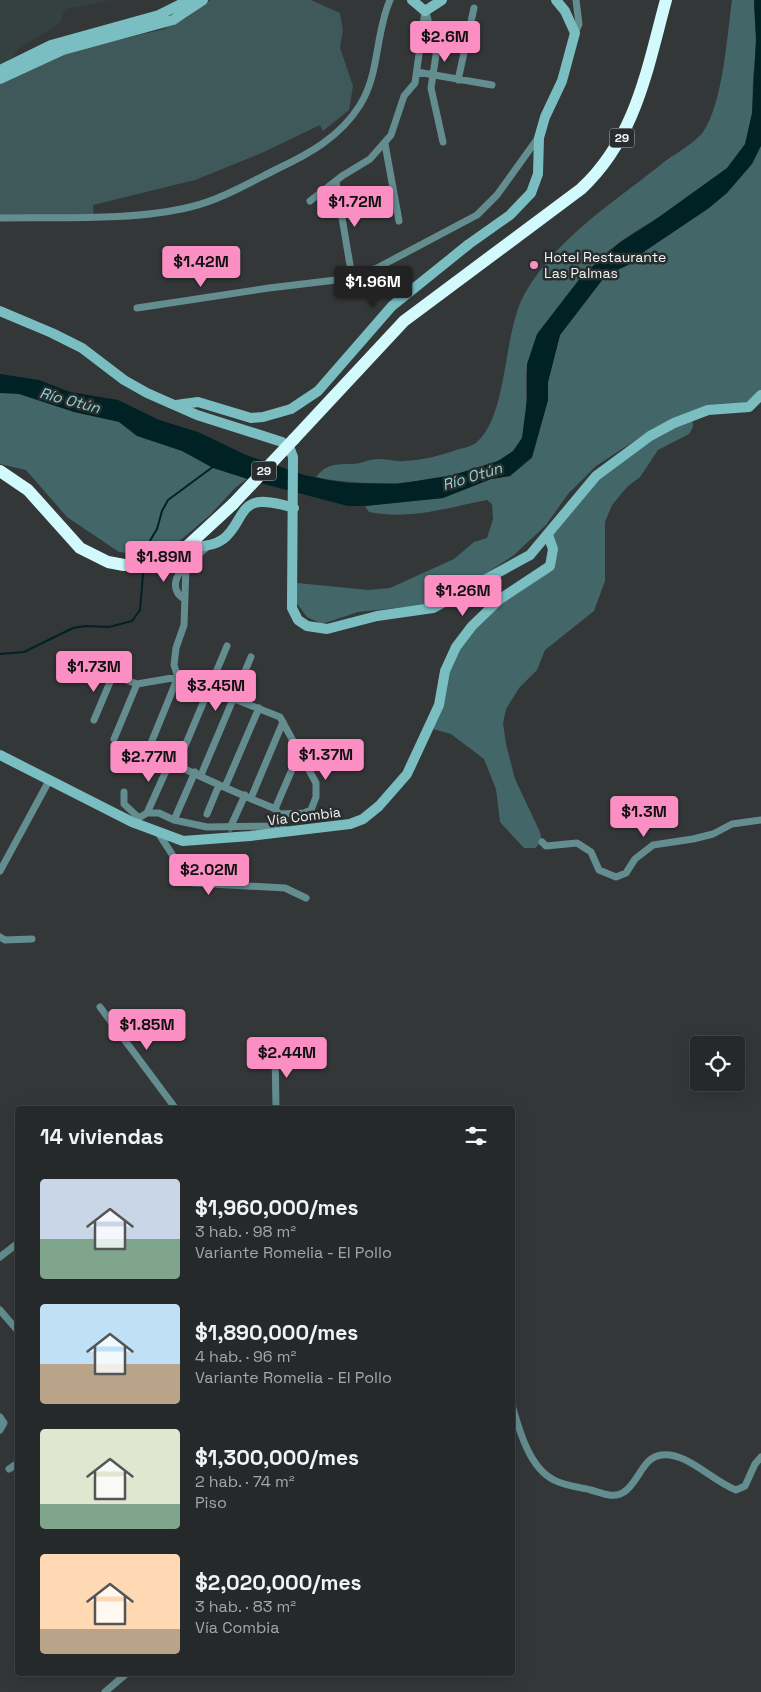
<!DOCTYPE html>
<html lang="es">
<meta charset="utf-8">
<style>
:root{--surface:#26292a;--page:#2e3132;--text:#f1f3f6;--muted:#a4a6a8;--line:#424547;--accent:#fb8fc3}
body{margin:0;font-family:"Space Grotesk",sans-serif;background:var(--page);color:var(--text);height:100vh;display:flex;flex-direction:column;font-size:19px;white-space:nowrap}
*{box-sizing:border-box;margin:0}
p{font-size:16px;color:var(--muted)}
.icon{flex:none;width:28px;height:28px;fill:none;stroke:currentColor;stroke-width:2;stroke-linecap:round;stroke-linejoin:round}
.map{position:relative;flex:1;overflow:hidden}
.side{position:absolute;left:15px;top:1106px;width:500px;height:570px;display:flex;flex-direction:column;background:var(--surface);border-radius:5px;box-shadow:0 5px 20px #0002,0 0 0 1px var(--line)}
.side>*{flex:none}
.fabs{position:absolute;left:690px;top:1036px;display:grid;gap:10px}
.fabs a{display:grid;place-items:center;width:55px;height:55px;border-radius:5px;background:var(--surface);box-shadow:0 5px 20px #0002,0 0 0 1px var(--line);font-size:25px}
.price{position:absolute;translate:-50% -42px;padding:0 11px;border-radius:5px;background:var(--accent);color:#111;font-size:16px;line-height:32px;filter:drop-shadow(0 1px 2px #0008)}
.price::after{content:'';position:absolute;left:50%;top:30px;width:15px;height:11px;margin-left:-8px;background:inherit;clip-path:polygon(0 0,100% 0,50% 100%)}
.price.active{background:#222;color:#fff}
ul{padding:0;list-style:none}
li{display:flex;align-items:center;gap:15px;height:125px;padding:0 25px}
li span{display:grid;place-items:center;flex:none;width:140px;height:100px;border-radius:5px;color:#555}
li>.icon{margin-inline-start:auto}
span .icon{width:60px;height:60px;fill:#fffc;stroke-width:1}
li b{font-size:21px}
h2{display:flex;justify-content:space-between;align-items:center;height:60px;padding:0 25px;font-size:21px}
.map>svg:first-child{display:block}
.built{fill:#354141}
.green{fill:#3f595a}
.forest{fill:#436769}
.water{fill:#002224}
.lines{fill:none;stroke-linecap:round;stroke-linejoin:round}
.stream{stroke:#002224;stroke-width:2}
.street{stroke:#648d90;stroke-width:7}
.secondary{stroke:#7abec2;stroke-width:10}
.highway{stroke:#d2fafc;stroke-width:12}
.highway-bridge{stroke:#d2fafc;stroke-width:12}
.poi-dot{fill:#fb8fc3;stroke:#292d2d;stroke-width:2}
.labels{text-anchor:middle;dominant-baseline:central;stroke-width:5;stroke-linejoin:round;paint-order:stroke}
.shield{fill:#292d2d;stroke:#b4b8b8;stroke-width:1}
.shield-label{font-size:12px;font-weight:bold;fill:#f0f3f3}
.poi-label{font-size:14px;fill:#f0f3f3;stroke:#292d2d;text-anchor:start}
.street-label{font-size:14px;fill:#f0f3f3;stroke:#292d2d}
.water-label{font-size:15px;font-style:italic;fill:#8dd4d8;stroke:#292d2d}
</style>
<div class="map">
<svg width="761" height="1692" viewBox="0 0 761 1692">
<rect width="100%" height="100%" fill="#333738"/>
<!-- built -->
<path class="built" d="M0 0H111L65 9 60 23 18 49 8 66 0 70Z"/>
<!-- green -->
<path class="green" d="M210 0H311L340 13 343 30 340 48 353 86 349 110 323 131 320 125 264 152 195 180 93 205 94 216 0 218V83L64 53 164 29 186 18Z"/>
<!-- forest -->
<path class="forest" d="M732 0H754C754 13 756 25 756 38 756 52 754 65 753 79 752 101 754 122 746 143 731 181 652 218 619 243 594 261 575 283 559 310 552 322 529 354 527 366 524 389 533 437 511 453 464 485 369 489 316 477 326 464 336 464 352 464 361 464 369 459 378 459 387 459 396 462 404 461 422 460 440 456 456 450 462 448 472 447 477 442 509 413 502 334 525 293 558 236 615 202 664 162 675 154 696 142 703 132 723 103 727 36 732 0Z
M761 129V392L755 402 690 412 654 428 596 466 568 494 546 525 514 555 482 576 426 605 358 612 322 624 307 617 295 601 297 583 368 590 390 588 454 559 474 542 487 538 493 519 492 504 487 500C445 508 412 520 369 512L365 506 443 498 491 479 510 476 532 458 548 400V382L560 335 606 275 628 265 645 251 709 208Z
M0 386 95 408 258 471 236 487 210 515 176 544 151 556 119 552 67 517 26 470 0 464Z
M692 416 693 427 689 434 658 450 640 477 627 487 612 505 605 522V581L594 611 545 650 537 670 519 688 506 709 503 723 506 744 515 779 540 832 542 842 535 848H524L500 822 496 789 484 759 451 734 429 728 445 671 472 626 550 566 548 535 618 459Z"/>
<!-- water -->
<path class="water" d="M754 0H761V146L752 164 727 193 709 208 645 251 628 265 606 275 560 335 548 382V400L532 457 510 476 491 479 443 498 365 506H348L260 483 213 468 182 451 137 436 119 422 74 412 19 394 0 393V374L39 380 70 392 118 400 159 420 198 432 246 455 304 475 328 480 347 483 397 484 453 475 498 461 513 451 522 438 527 399V364L537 334 581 277 619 243 652 222 727 168 745 144 752 113 756 40Z"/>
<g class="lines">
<!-- stream -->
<path class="stream" d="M142 554 157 529 162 511 168 500 214 466
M0 654 24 652 73 628 85 626 109 627 132 621 140 610 143 574"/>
<!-- street -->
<path class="street" d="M426 12 429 24 439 35 431 88 443 142
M575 33 579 24 576 0
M417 72 492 85
M458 80 474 8
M385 144 399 221
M336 182 352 277
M310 201 342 176 370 159 391 135 404 96 415 83 425 11
M0 218C58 217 134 221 190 207 220 200 249 183 277 169 309 154 340 137 360 105 380 73 375 34 390 0
M137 308 269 288 336 280 377 268 477 215 497 195 538 138
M207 547 186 566 184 625 176 648 174 665 178 677 149 748C155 759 257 801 275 809L279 814 280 826
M184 599C170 590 175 575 186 566
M94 720 113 675 137 684 178 677 280 717 316 783V797L311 810 304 813 279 814
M114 739 137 684
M177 765 227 646
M201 775 251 657
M225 787 259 708
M124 792V804L139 818
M251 798 283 722
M275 809 300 751
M147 813 170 762
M207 814 219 785
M174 820 195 772
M132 822 147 813H159L174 820 207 827 280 826 284 829
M230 828 245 795
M157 831 188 879 193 883 285 888 306 898
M542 842 546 846 577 843 591 852 599 870 616 877 626 873 635 859 653 845 693 839 713 834 732 824 761 820
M0 871 50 779
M0 937 5 940 32 939
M100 1007 176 1109
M275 1050 276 1109
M0 1257 18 1243
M0 1310 18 1331
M512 1405C519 1429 529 1468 554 1480 565 1486 579 1487 591 1490 602 1493 614 1499 624 1492 639 1482 642 1458 661 1455 686 1451 712 1481 736 1490L745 1486 755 1464 761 1457
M0 1417 4 1423 0 1430
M9 1469 18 1463
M105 1692 126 1674"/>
<!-- secondary -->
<path class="secondary" d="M412 0 425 11 442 0
M0 70 51 45 159 15 189 0
M0 79 63 50 173 20 203 0
M0 311 52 333 82 348 124 380 147 393 197 415 282 442 290 449 293 457 292 608 298 620 307 626 327 629 377 616 433 608 530 555 596 476 650 436 674 423 708 410 749 407 761 395
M176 405 198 402 251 418 263 417 291 409 318 391 392 306 469 244 510 215 531 193 538 174 539 138 545 117 562 81 575 33 565 11 556 0
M189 546C244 551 231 504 260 502 271 501 284 505 294 508
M0 755 132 822 183 841 250 836 350 824 363 819 379 806 407 774 439 705 445 671 456 647 472 626 500 599 550 566 553 549 548 535"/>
<!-- highway -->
<path class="highway" d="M294 439 404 321 581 189C636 138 647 69 666 0
M0 471 28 490 80 548 108 562 124 565 149 564 181 552 233 504"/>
<!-- highway-bridge -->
<path class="highway-bridge" d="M233 504 294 439"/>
</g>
<!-- markers -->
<circle class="poi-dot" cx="534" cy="265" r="5"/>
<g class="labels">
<!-- shield labels -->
<g class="shield">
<rect x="609.5" y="128.5" width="25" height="19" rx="4"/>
<rect x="251.5" y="461.5" width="25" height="19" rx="4"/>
</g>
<g class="shield-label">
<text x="622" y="138">29</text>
<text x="264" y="471">29</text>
</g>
<!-- poi labels -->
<g class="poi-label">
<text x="544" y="257">Hotel Restaurante<tspan x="544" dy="16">Las Palmas</tspan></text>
</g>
<!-- street labels -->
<g class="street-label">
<text transform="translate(304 816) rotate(-7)">Vía Combia</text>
</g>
<!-- water labels -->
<g class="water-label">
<text transform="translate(70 400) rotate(15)">Río Otún</text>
<text transform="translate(472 476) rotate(-17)">Río Otún</text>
</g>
</g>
</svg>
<div class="fabs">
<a><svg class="icon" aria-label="locate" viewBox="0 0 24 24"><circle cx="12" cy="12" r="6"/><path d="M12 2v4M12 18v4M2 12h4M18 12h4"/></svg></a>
</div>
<b class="price" style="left:445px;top:63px">$2.6M</b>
<b class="price" style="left:355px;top:228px">$1.72M</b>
<b class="price" style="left:201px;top:288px">$1.42M</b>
<b class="price active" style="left:373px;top:308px">$1.96M</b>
<b class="price" style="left:164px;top:583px">$1.89M</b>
<b class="price" style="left:463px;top:617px">$1.26M</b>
<b class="price" style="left:94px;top:693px">$1.73M</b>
<b class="price" style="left:216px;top:712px">$3.45M</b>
<b class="price" style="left:326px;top:781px">$1.37M</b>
<b class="price" style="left:149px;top:783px">$2.77M</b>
<b class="price" style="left:644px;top:838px">$1.3M</b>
<b class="price" style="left:209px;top:896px">$2.02M</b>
<b class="price" style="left:147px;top:1051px">$1.85M</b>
<b class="price" style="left:287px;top:1079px">$2.44M</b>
<section class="side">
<h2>14 viviendas<svg class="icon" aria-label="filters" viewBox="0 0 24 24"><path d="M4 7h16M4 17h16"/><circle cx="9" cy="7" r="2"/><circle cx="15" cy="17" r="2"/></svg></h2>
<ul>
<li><span style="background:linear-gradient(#c9d6e8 60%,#7fa58c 0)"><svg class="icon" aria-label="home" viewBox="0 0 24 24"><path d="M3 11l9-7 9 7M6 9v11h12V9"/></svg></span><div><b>$1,960,000/mes</b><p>3 hab. · 98 m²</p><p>Variante Romelia - El Pollo</p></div></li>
<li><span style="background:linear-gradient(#bfe0f5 60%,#b9a48a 0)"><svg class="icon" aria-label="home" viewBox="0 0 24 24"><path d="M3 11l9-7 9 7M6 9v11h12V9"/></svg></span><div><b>$1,890,000/mes</b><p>4 hab. · 96 m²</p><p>Variante Romelia - El Pollo</p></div></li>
<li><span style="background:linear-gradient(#dfe7d0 75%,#7fa58c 0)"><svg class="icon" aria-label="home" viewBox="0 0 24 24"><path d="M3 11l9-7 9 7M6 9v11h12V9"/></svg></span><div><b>$1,300,000/mes</b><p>2 hab. · 74 m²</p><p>Piso</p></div></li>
<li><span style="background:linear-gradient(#ffd9b3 75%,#b9a48a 0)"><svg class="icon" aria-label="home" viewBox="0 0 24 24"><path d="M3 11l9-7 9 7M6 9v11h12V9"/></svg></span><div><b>$2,020,000/mes</b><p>3 hab. · 83 m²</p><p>Vía Combia</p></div></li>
</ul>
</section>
</div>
